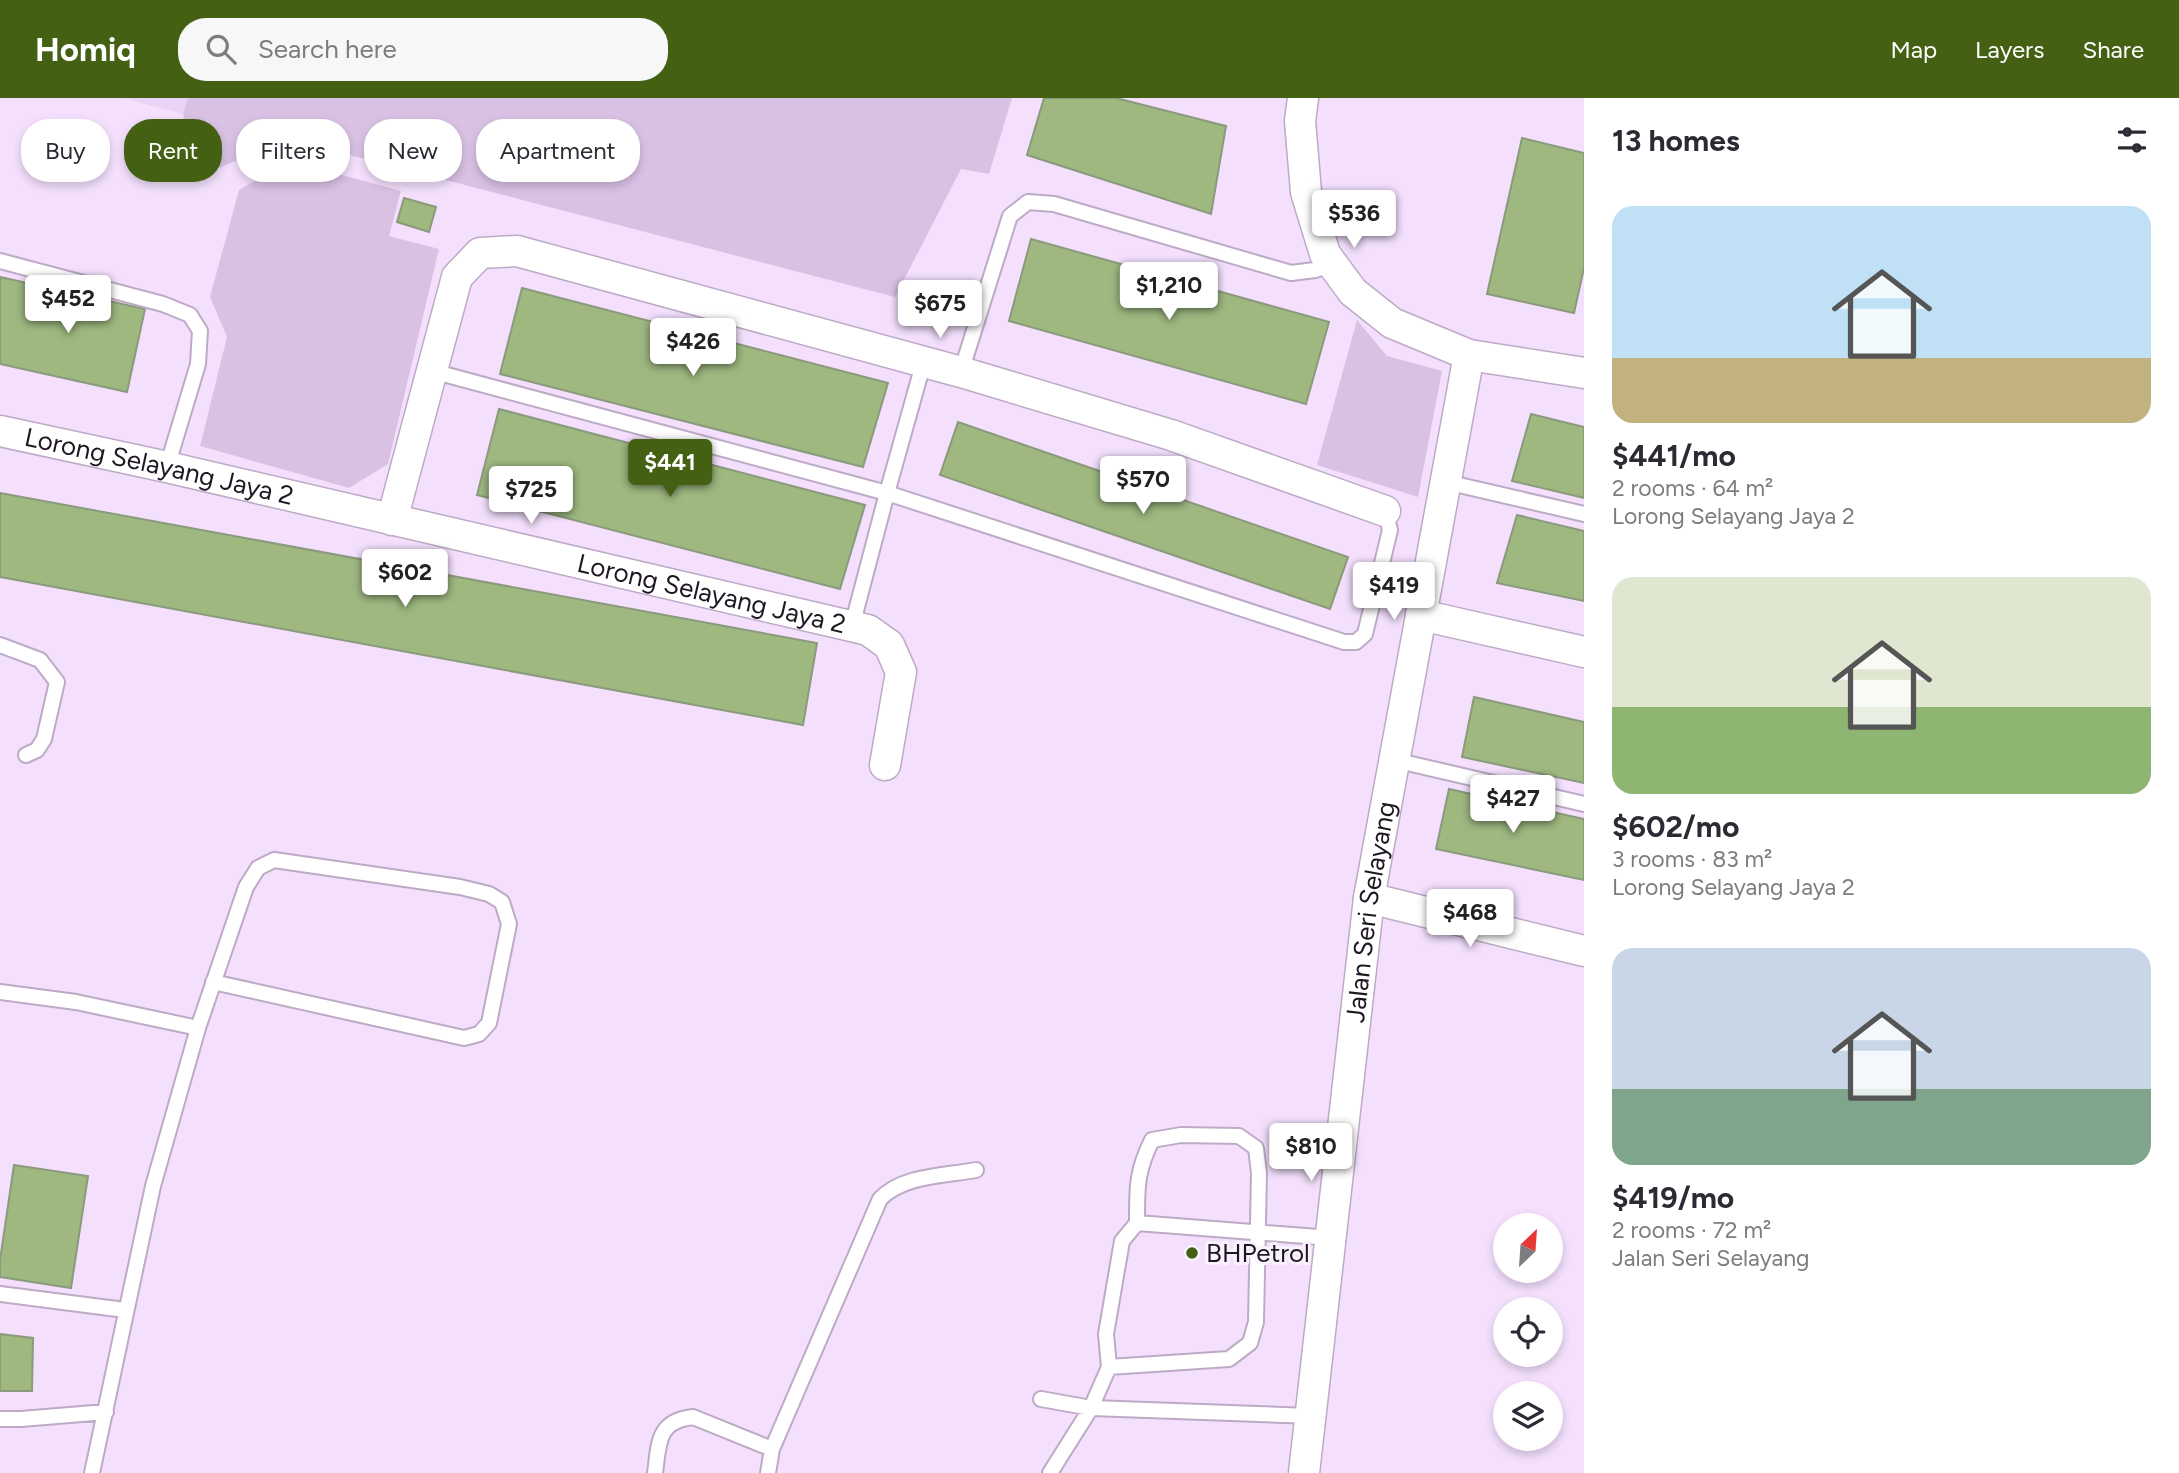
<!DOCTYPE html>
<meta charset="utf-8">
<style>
:root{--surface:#fff;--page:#f7f7f7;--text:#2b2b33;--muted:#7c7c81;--accent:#436013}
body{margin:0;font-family:Figtree,sans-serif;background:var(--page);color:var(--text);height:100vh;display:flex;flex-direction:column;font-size:26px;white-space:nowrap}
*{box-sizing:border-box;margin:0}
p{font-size:23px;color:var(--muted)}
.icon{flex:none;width:38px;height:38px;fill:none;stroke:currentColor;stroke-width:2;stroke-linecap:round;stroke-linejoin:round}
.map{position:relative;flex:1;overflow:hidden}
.drawer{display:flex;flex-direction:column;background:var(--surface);width:595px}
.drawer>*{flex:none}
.banner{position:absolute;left:21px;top:21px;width:665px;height:63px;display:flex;gap:14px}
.needle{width:46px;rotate:25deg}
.tools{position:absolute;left:1493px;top:1115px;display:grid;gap:14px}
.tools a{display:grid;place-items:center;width:70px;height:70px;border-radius:50%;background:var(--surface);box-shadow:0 4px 10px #0003;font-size:35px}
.price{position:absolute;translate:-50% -60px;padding:0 16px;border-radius:7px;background:#fff;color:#222;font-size:23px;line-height:46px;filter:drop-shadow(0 2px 4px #0008)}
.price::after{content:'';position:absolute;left:50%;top:42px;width:21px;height:16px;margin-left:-10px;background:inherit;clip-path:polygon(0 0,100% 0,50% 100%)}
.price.active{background:var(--accent);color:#fff}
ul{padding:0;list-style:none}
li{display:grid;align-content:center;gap:14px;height:371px;padding:0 28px}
li span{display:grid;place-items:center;height:217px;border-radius:21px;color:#555}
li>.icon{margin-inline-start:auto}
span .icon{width:126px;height:126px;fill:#fffc;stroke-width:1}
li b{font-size:30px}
h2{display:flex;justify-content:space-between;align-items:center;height:84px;padding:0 28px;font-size:30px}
.tag{padding:0 24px;border-radius:28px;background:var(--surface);box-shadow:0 4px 10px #0003;font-size:24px;line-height:63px}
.tag.active{background:var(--accent);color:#fff}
header{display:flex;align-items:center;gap:42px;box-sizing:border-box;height:98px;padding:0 35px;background:var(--accent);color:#fff}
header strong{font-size:33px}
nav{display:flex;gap:38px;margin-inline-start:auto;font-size:24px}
.search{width:490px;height:63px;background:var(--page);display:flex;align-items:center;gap:18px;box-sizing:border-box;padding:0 24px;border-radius:28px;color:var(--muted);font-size:26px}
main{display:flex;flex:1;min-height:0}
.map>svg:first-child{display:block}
.built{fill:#ebd3f6}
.green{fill:#d9c1e4}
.building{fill:#9eb880;stroke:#8b997c;stroke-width:2}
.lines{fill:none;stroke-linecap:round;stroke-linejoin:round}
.service-casing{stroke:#bdaac5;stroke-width:18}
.minor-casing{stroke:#bdaac5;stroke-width:33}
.service{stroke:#fff;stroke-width:14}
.minor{stroke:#fff;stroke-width:30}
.poi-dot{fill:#436013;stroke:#faf2fe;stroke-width:2.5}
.labels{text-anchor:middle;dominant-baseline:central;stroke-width:6;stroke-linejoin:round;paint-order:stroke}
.street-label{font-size:26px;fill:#1e1721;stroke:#faf2fe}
.poi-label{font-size:26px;fill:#1e1721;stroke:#faf2fe;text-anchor:start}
</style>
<header>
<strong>Homiq</strong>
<div class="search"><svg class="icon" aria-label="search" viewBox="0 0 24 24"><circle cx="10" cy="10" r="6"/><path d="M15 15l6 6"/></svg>Search here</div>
<nav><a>Map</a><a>Layers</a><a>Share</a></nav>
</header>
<main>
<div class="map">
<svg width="1584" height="1375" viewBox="0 0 1584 1375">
<rect width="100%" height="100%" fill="#f4e0fd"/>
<!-- built -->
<path class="built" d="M123 0H188L183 16Z"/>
<!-- green -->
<path class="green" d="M188 0H1012L989 76 961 71 895 199 288 41 202 77 183 16Z
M290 63 401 93 389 138 439 151 388 366 349 390 200 348 227 239 210 199 239 92Z
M1357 222 1387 258 1442 273 1418 399 1317 367Z"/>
<!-- building -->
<path class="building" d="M1044 0H1116L1226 28 1211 116 1027 57Z
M1522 40 1584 55V170L1574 215 1487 196Z
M404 100 436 109 429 134 397 124Z
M1031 141 1329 224 1306 306 1009 223Z
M0 179 145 211 127 294 0 266Z
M522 190 888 285 863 369 500 276Z
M499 311 865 407 840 491 477 397Z
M1531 316 1584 329V400L1512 383Z
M958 324 1348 459 1330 511 940 377Z
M0 395 817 545 803 627 0 479Z
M1517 417 1584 433V503L1497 485Z
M1474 599 1584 624V685L1462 659Z
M1449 691 1584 721V782L1436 751Z
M14 1067 88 1078 71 1190 0 1179V1162Z
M0 1236 33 1240 32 1293H0Z"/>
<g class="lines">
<defs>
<path id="service" d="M0 163 163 206 190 217 200 233 198 266 167 369
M432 273 887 395 924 263
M961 274 1010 118 1028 104 1054 106 1291 175 1315 172 1333 166
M1446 384 1584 416
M852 528 887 395 1344 544H1356L1365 536 1390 432 1385 413
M0 547 40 562 57 584 44 641 37 652 26 657
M1394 662 1584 706
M0 894 76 904 198 930
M0 1196 125 1212
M1109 1269 1229 1261 1250 1245 1256 1224 1259 1075 1256 1050 1239 1038 1181 1037 1152 1042C1136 1074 1137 1091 1137 1125
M1041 1301 1091 1310 1311 1318
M0 1321H21L106 1314
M92 1375 153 1088 198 930 246 789 258 770 274 762 460 789 489 796 502 804 509 826 489 925 479 936 464 940 213 884
M655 1375C659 1345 657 1323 693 1319L772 1351
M768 1375 772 1351 880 1101C903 1077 944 1078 976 1072
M1050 1375 1091 1310 1109 1269 1106 1236 1122 1143 1137 1125 1331 1140"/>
<g id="minor">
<path d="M1303 0 1300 23 1306 94 1325 156 1353 194 1392 225 1469 257 1584 275"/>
<path id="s1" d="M0 333 167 369 868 532 889 547 901 574 885 667"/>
<path d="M392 422 457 179 480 155 517 153 961 274 1171 337 1385 413"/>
<path d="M1421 517 1584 554"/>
<path d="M1369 800 1584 853"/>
<path id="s2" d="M1304 1375 1369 800 1469 257"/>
</g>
</defs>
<!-- service casing -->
<use href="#service" class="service-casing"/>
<!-- minor casing -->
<use href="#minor" class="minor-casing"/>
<!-- service -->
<use href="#service" class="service"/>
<!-- minor -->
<use href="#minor" class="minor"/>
</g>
<!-- markers -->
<circle class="poi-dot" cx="1192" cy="1155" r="7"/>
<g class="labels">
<!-- street labels -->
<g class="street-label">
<text stroke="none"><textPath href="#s1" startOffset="163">Lorong Selayang Jaya 2</textPath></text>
<text stroke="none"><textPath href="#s1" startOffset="730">Lorong Selayang Jaya 2</textPath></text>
<text stroke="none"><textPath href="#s2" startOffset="565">Jalan Seri Selayang</textPath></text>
</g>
<!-- poi labels -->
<g class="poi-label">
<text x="1206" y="1155">BHPetrol</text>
</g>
</g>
</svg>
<div class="tools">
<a><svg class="needle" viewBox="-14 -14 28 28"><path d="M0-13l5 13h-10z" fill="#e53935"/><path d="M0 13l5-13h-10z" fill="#7c7c81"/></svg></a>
<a><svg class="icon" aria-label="locate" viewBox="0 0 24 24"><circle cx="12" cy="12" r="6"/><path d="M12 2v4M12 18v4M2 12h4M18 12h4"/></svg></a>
<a><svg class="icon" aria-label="layers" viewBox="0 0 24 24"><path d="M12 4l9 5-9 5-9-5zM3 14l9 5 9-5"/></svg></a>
</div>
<b class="price" style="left:1354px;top:152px">$536</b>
<b class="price" style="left:1169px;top:224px">$1,210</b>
<b class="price" style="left:68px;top:237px">$452</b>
<b class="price" style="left:940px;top:242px">$675</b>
<b class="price" style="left:693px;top:280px">$426</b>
<b class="price active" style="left:670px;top:401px">$441</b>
<b class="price" style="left:1143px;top:418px">$570</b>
<b class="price" style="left:531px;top:428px">$725</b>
<b class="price" style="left:405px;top:511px">$602</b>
<b class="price" style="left:1394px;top:524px">$419</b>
<b class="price" style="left:1513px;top:737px">$427</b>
<b class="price" style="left:1470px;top:851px">$468</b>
<b class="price" style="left:1311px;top:1085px">$810</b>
<div class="banner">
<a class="tag">Buy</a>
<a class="tag active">Rent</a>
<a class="tag">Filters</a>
<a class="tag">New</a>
<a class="tag">Apartment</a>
</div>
</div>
<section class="drawer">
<h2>13 homes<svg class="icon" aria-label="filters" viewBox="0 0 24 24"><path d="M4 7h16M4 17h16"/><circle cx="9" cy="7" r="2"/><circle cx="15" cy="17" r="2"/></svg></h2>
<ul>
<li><span style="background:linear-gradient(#bfe0f5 70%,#c2b280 0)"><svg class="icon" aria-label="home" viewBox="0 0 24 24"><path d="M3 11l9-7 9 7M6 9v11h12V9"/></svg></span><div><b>$441/mo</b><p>2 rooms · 64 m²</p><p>Lorong Selayang Jaya 2</p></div></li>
<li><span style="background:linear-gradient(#dfe7d0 60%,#8fb573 0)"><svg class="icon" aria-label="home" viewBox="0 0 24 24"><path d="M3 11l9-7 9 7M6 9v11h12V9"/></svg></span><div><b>$602/mo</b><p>3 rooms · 83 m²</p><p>Lorong Selayang Jaya 2</p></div></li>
<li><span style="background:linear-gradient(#c9d6e8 65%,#7fa58c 0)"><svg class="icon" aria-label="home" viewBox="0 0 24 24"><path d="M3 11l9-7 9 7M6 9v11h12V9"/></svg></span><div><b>$419/mo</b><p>2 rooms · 72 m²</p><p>Jalan Seri Selayang</p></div></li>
</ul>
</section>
</main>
